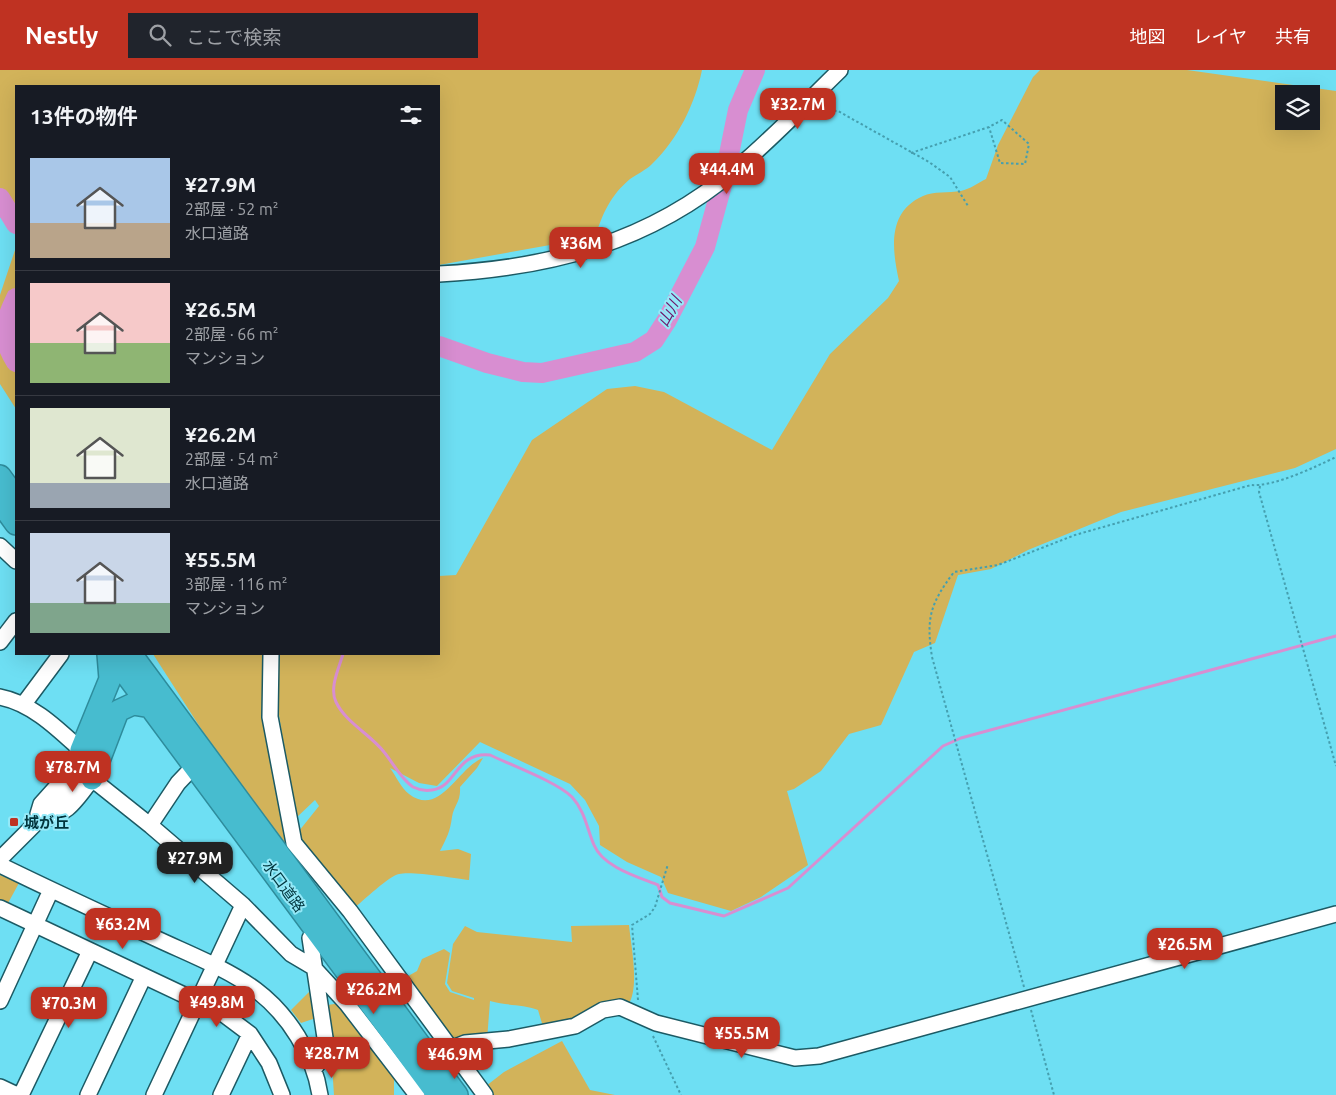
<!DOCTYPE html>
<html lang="ja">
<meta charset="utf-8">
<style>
:root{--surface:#171b24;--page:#20242c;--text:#f1f3f6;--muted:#9ea1a6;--line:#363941;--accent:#bf3222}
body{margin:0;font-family:Ubuntu,"Noto Sans JP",sans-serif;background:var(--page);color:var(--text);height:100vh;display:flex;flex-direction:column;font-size:19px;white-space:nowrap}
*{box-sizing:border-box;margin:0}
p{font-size:16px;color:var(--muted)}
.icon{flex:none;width:28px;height:28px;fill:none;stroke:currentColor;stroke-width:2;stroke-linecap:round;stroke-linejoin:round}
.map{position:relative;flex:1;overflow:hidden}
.drawer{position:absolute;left:15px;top:15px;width:425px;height:570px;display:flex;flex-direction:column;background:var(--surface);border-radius:0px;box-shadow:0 5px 20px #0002}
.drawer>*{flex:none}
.fabs{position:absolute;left:1275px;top:15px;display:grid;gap:10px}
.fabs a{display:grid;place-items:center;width:45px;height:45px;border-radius:0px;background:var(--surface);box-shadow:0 5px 20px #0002;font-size:25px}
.price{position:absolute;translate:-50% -42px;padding:0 11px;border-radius:10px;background:var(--accent);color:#fff;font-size:16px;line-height:32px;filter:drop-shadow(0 1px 2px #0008)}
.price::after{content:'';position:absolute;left:50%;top:30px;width:15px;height:11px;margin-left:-8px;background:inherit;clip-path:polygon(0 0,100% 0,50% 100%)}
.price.on{background:#222;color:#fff}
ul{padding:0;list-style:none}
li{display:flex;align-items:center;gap:15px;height:125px;padding:0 15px}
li+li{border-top:1px solid var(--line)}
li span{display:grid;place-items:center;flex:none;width:140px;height:100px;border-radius:0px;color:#555}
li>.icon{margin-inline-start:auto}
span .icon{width:60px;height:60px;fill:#fffc;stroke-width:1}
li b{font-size:21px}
h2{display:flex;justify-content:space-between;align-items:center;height:60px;padding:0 15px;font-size:21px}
header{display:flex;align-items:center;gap:30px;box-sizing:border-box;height:70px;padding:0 25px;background:var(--accent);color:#fff}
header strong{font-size:24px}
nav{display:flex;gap:28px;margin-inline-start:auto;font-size:18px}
.search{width:350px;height:45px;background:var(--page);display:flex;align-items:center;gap:12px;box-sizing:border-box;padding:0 18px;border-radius:0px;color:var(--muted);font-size:19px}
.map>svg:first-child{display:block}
.green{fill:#d2b35a;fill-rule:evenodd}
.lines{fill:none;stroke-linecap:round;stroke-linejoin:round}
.stream{stroke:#d88ed1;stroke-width:3}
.river{stroke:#d88ed1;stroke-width:20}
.minor-casing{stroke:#1c5a64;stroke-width:18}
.highway-casing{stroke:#2e8c9c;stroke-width:24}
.path{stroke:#459faf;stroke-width:2;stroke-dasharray:2.5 2.5;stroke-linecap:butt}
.minor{stroke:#fff;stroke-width:15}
.highway{stroke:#47bccf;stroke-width:21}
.poi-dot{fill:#bf3222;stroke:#94e9f8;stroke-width:2}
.labels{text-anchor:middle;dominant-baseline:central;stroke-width:4;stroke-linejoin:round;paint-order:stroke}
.poi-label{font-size:15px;font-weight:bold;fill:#00343c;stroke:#94e9f8;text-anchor:start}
.street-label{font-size:15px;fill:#00343c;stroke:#94e9f8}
.water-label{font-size:16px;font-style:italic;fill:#6f166a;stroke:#94e9f8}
</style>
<header>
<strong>Nestly</strong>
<div class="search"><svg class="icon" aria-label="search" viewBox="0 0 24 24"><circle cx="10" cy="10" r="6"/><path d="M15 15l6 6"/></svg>ここで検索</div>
<nav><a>地図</a><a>レイヤ</a><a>共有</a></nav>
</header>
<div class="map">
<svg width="1336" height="1025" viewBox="0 0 1336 1025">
<rect width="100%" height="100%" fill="#6edff3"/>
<!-- green -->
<path class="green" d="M0 0H702C695 34 678 69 652 94 646 100 637 104 630 109 610 126 603 143 595 167L439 195V16H16V155L0 147Z
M1040 0H1187L1336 21V379L1295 398 1121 442 1028 480 991 499 958 505 935 573 914 582 881 655 849 664 821 701 794 719 787 721 808 795 761 827 731 841 668 823 661 807 627 792 600 775 599 756 585 730 570 714 480 672 437 716 419 713 390 698C396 706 401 718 409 724 440 748 458 697 483 688L477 698 460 717C461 732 454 735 452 747 450 762 447 767 440 781L458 779 471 784 469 810C453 808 412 801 399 804 390 805 363 831 353 839L300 768 299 761 319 736 315 730 295 749 279 645 269 652 290 781 234 710 153 584H439V506L456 505 532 370 607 319 635 316 664 322 772 380 830 284 888 228 899 211C892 179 887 142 923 126 933 121 949 123 961 121 970 119 978 113 986 109L998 75 1033 7ZM1284 24H1311V51H1284Z
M16 177V339L0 314V225Z
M0 805 19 813 7 835 0 831Z
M629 855C631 876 640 918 628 935L544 960 538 940C523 934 507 936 490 931L487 970 454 975 403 909 417 901 422 889 444 879 450 883 445 914 450 922 474 930V928L452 921 447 913 453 874 465 856 477 862 572 872 571 856Z
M314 917 319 947 301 953 291 940Z
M340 933 394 1003V1025H334L328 935Z
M562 971 590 1020 615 1025H485L486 1016 504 1002Z"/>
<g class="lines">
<!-- stream -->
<path class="stream" d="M343 584C339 598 329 618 336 632 346 653 370 664 384 682 393 693 401 709 413 717 419 720 426 721 432 720 456 718 456 681 490 685 511 695 557 712 572 727 585 741 587 759 594 775 603 797 638 807 658 815L662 827 670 833 724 846 788 818 943 676 961 668 1336 566"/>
<!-- river -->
<path class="river" d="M0 128 16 154
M16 228C3 256 0 266 16 292
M439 276 487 293 523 302 542 303 635 282 654 270 667 250 705 177 725 104 738 40 755 0"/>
<defs>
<path id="minor" d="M439 204C550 198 649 173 736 99 772 69 806 33 840 0
M0 476 16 491
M0 572 16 551
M271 584 270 647 294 773 350 841 485 1025
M0 627C32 633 58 659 81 680L67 705 41 734 38 744
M23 635 61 584
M36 752C68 744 73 735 92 709L151 756 243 835 291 884 313 897 347 934 417 1025
M150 755 178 713 195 695
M0 789 67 722 77 710 95 676
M0 795C51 820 103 844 155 868 189 884 226 898 256 920 288 944 314 985 320 1025
M0 838 222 943 250 964 269 993 282 1025
M310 868 327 981 314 999
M0 931 51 820
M450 979 465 973 509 969 575 956 603 940 620 937 656 953 795 988 819 986 1336 844
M0 1017 17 1025
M21 1025 90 881
M88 1025 144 906
M154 1025 243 835
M221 1025 250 964"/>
<path id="highway" d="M0 406 16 428
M0 432 16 454
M111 584 438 1025
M131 584 457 1025
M81 680 110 609 108 584
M92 709 118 641 133 634 151 637"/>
</defs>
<!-- minor casing -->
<use href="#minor" class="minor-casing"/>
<!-- highway casing -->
<use href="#highway" class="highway-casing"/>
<!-- path -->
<path class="path" d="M819 40 838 41 929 92 950 107 968 136
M911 83 989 57 1002 50 1029 74 1025 94 1000 93 989 57
M1260 416 1259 422 1336 696
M1024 917 932 587C926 548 930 534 954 502L998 495 1075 465 1251 415C1274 417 1315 397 1336 387
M638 930 632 855 650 844 655 837 668 794
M1031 940 1054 1025
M653 966 681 1025"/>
<!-- minor -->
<use href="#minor" class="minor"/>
<!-- highway -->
<use href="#highway" class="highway"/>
</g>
<!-- markers -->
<rect class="poi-dot" x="9" y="747" width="10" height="10" rx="2.5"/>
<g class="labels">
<!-- poi labels -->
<g class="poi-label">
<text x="24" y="752">城が丘</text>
</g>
<!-- street labels -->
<g class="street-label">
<text transform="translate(284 816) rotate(54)">水口道路</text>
</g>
<!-- water labels -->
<g class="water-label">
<text transform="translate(669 241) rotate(-61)">山川</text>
</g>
</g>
</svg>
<div class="fabs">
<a><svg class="icon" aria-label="layers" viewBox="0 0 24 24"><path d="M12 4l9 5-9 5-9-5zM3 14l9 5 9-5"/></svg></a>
</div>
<b class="price" style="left:798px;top:60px">¥32.7M</b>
<b class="price" style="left:727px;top:125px">¥44.4M</b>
<b class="price" style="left:581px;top:199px">¥36M</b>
<b class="price" style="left:73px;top:723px">¥78.7M</b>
<b class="price on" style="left:195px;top:814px">¥27.9M</b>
<b class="price" style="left:123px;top:880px">¥63.2M</b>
<b class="price" style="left:1185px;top:900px">¥26.5M</b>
<b class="price" style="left:374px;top:945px">¥26.2M</b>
<b class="price" style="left:217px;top:958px">¥49.8M</b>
<b class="price" style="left:69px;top:959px">¥70.3M</b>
<b class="price" style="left:742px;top:989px">¥55.5M</b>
<b class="price" style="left:332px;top:1009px">¥28.7M</b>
<b class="price" style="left:455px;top:1010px">¥46.9M</b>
<section class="drawer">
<h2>13件の物件<svg class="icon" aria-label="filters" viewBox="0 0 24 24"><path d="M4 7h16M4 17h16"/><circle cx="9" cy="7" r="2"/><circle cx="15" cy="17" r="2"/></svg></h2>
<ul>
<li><span style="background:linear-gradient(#a9c7e8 65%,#b9a48a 0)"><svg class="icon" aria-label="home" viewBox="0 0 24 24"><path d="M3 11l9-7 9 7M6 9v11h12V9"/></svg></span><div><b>¥27.9M</b><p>2部屋 · 52 m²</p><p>水口道路</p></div></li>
<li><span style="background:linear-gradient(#f6c9c9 60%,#8fb573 0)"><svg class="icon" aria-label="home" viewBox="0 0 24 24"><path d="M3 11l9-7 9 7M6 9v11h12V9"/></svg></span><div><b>¥26.5M</b><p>2部屋 · 66 m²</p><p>マンション</p></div></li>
<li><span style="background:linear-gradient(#dfe7d0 75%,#9aa5b1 0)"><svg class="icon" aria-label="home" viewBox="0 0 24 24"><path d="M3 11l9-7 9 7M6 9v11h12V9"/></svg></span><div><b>¥26.2M</b><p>2部屋 · 54 m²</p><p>水口道路</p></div></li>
<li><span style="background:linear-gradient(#c9d6e8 70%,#7fa58c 0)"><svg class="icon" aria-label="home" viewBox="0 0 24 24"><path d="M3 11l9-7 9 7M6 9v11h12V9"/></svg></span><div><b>¥55.5M</b><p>3部屋 · 116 m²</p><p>マンション</p></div></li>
</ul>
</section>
</div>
